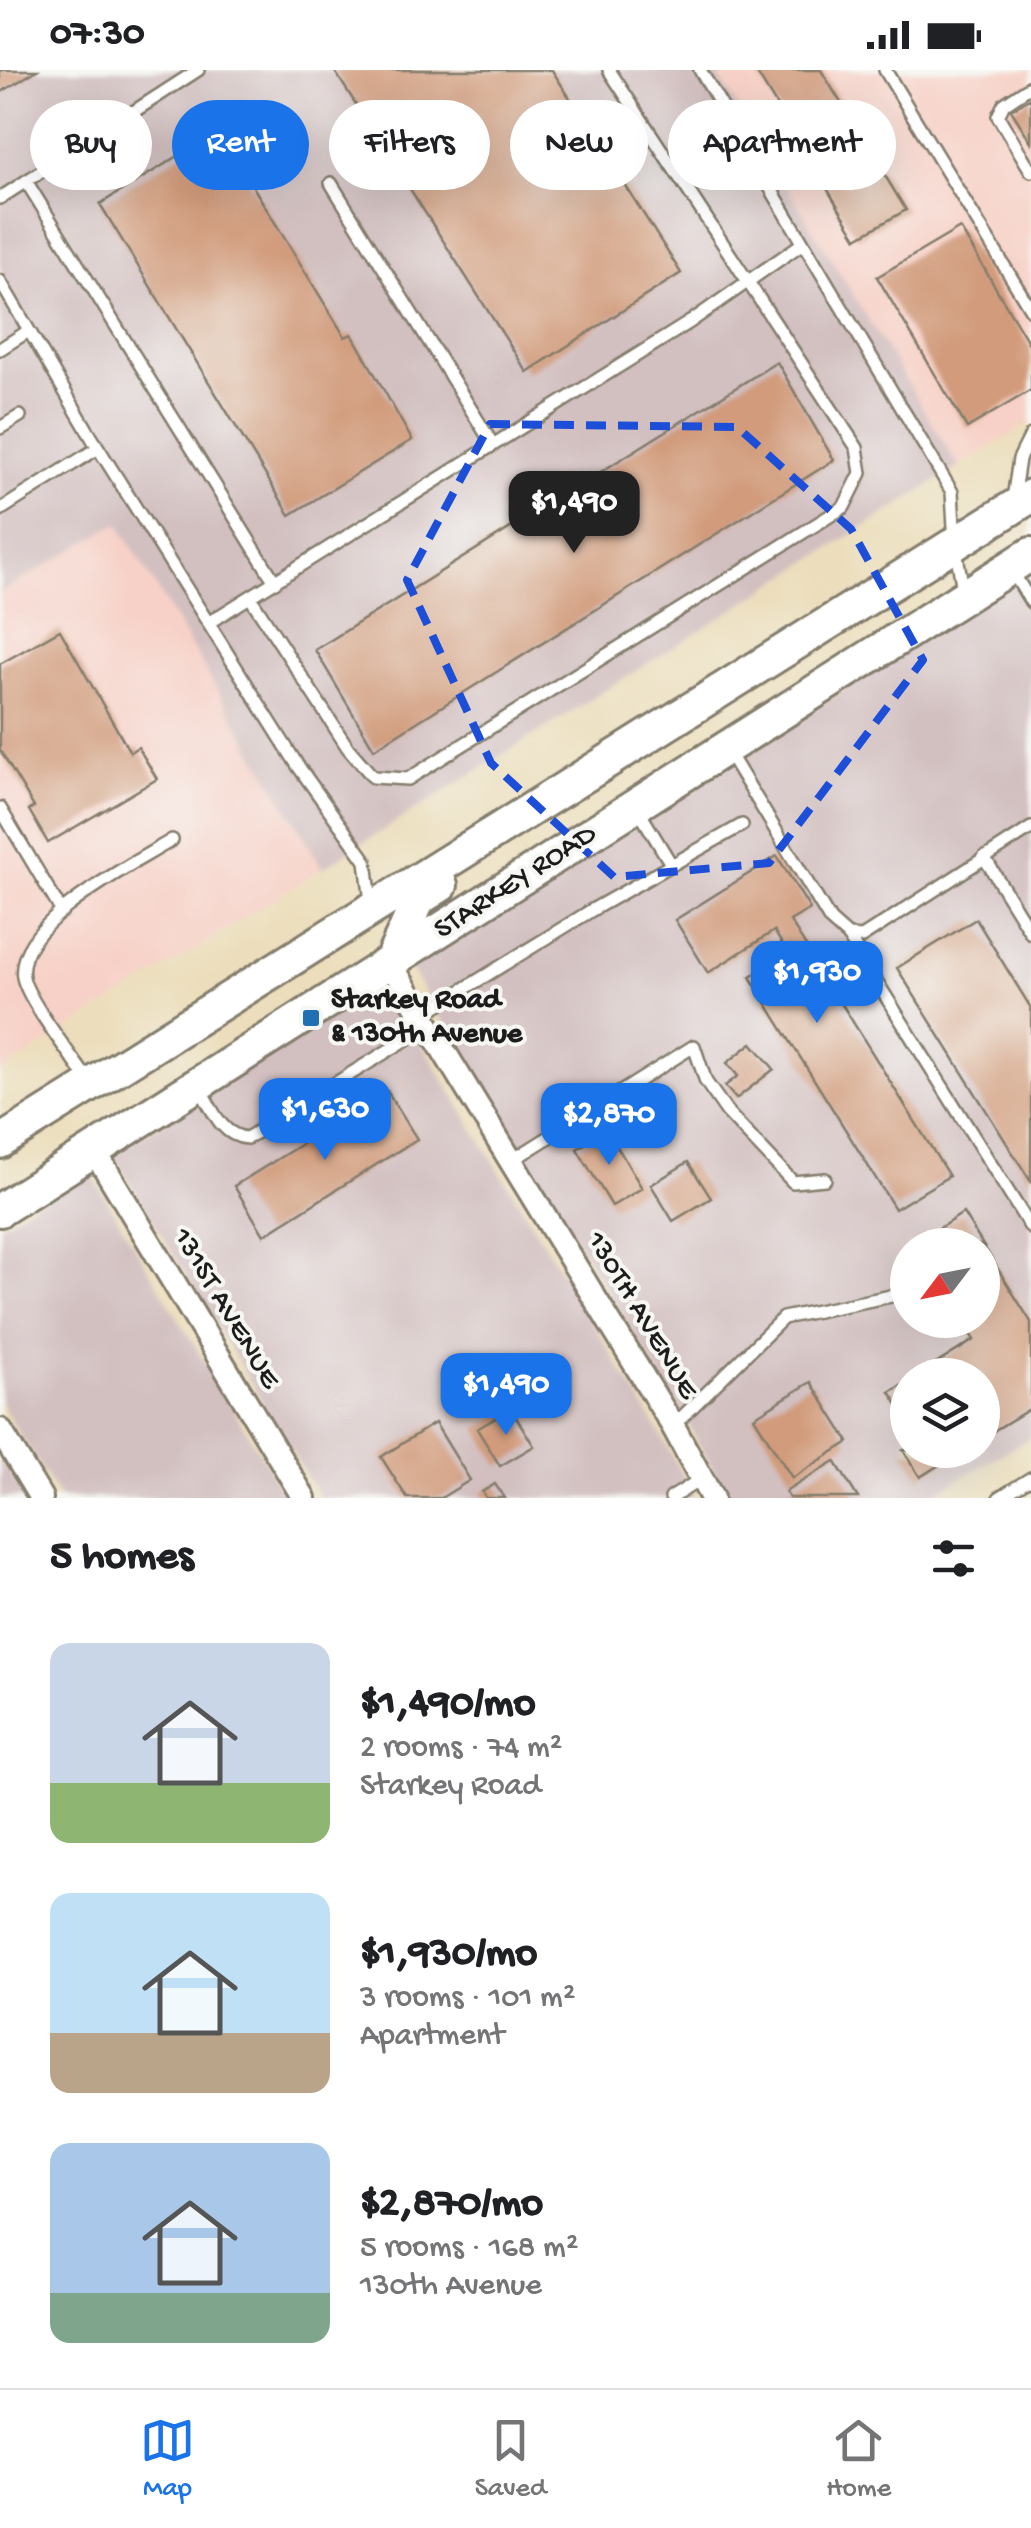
<!DOCTYPE html>
<meta charset="utf-8">
<style>
:root{--surface:#fff;--page:#f2f2f2;--text:#202124;--muted:#757577;--line:#e0e0e0;--accent:#1a73e8}
body{margin:0;font-family:"Gochi Hand",sans-serif;background:var(--page);color:var(--text);height:100vh;display:flex;flex-direction:column;font-size:38px;white-space:nowrap}
*{box-sizing:border-box;margin:0}
p{font-size:32px;color:var(--muted)}
.icon{flex:none;width:55px;height:55px;fill:none;stroke:currentColor;stroke-width:2;stroke-linecap:round;stroke-linejoin:round}
.map{position:relative;height:1428px;overflow:hidden}
.sheet{display:flex;flex-direction:column;background:var(--surface);flex:1}
.sheet>*{flex:none}
.hud{position:absolute;left:30px;top:30px;width:972px;height:90px;display:flex;gap:20px}
.needle{width:65px;rotate:238deg}
.tools{position:absolute;left:890px;top:1158px;display:grid;gap:20px}
.tools a{display:grid;place-items:center;width:110px;height:110px;border-radius:50%;background:var(--surface);box-shadow:0 10px 40px #0002;font-size:50px}
.price{position:absolute;translate:-50% -85px;padding:0 22px;border-radius:20px;background:var(--accent);color:#fff;font-size:32px;line-height:65px;filter:drop-shadow(0 2px 5px #0008)}
.price::after{content:'';position:absolute;left:50%;top:60px;width:30px;height:22px;margin-left:-15px;background:inherit;clip-path:polygon(0 0,100% 0,50% 100%)}
.price.on{background:#222;color:#fff}
ul{padding:0;list-style:none}
li{display:flex;align-items:center;gap:30px;height:250px;padding:0 50px}
li span{display:grid;place-items:center;flex:none;width:280px;height:200px;border-radius:20px;color:#555}
li>.icon{margin-inline-start:auto}
span .icon{width:120px;height:120px;fill:#fffc;stroke-width:1}
li b{font-size:42px}
h2{display:flex;justify-content:space-between;align-items:center;height:120px;padding:0 50px;font-size:42px}
.pill{padding:0 35px;border-radius:45px;background:var(--surface);box-shadow:0 10px 40px #0002;font-size:35px;line-height:90px}
.pill.on{background:var(--accent);color:#fff}
.status{display:flex;justify-content:space-between;align-items:center;height:70px;padding:0 50px;background:var(--surface);direction:ltr}
.status svg{height:28px;fill:currentColor}
.tabs{display:flex;justify-content:space-around;align-items:center;height:140px;border-top:2px solid var(--line);background:var(--surface);font-size:28px;color:var(--muted)}
.tabs a{display:grid;justify-items:center;gap:5px}
.tabs .on{color:var(--accent)}
.map>svg:first-child{display:block}
.built{fill:#f7d1c7}
.industrial{fill:#d2bfc0;fill-rule:evenodd}
.building{fill:#d19b7c}
.lines{fill:none;stroke-linecap:round;stroke-linejoin:round}
.service-casing{stroke:#847d6c;stroke-width:16}
.minor-casing{stroke:#847d6c;stroke-width:28}
.secondary-casing{stroke:#847d6c;stroke-width:38}
.service{stroke:#fff;stroke-width:11}
.minor{stroke:#fff;stroke-width:22}
.secondary{stroke:#fff;stroke-width:32}
.marked{fill:none;stroke:#1d4ed8;stroke-width:8;stroke-dasharray:20 12;stroke-linejoin:round}
.poi-dot{fill:#1f6fb2;stroke:#f6f6f2;stroke-width:4}
.labels{text-anchor:middle;dominant-baseline:central;stroke-width:8;stroke-linejoin:round;paint-order:stroke}
.street-label{font-size:30px;fill:#1c1c1c;stroke:#f6f6f2}
.poi-label{font-size:30px;font-weight:bold;fill:#1c1c1c;stroke:#f6f6f2;text-anchor:start}
</style>
<div class="status"><b>07:30</b><svg viewBox="0 0 49 12"><path d="M0 12V9h3v3zM5 12V6h3v6zM10 12V3h3v9zM15 12V0h3v12zM26 1h20v11H26zM47 4h2v5h-2z"/></svg></div>
<div class="map">
<svg width="1031" height="1428" viewBox="0 0 1031 1428">
<rect width="100%" height="100%" fill="#f6f6f2"/>
<filter id="ink" filterUnits="userSpaceOnUse"><feTurbulence type="fractalNoise" baseFrequency=".01" numOctaves="2"/><feDisplacementMap in="SourceGraphic" scale="20" xChannelSelector="R" yChannelSelector="G"/><feConvolveMatrix kernelMatrix="1 2 1 2 8 2 1 2 1" color-interpolation-filters="sRGB"/></filter>
<filter id="wash" filterUnits="userSpaceOnUse"><feTurbulence type="fractalNoise" baseFrequency=".0048" numOctaves="4" result="noise"/><feDisplacementMap in="SourceGraphic" scale="40" xChannelSelector="R" yChannelSelector="G"/><feGaussianBlur stdDeviation="2.25" result="paint"/><feColorMatrix in="noise" values="0 0 0 0 0 0 0 0 0 0 0 0 0 0 0 0 0 1.4 0 .05"/><feComposite in="paint" operator="in"/></filter>
<g filter="url(#wash)">
<rect width="100%" height="100%" fill="#ecdebc"/>
<!-- built -->
<path class="built" d="M715 0H1031V352L959 397Z
M118 453 323 798 0 1003V523Z"/>
<!-- industrial -->
<path class="industrial" d="M0 0H715L959 397 323 798 118 453 0 523Z
M1031 500V1367L926 1428H728L685 1348 409 897ZM908 1175H982V1250H908ZM908 1305H982V1380H908Z
M384 912 660 1363 695 1428H320L113 1084Z
M88 1099 287 1428H59L0 1332V1155Z
M0 1387 25 1428H0Z"/>
<g id="blocks">
<!-- building -->
<path class="building" d="M0 0H37L0 23Z
M334 0H552L681 203 527 302Z
M755 0H821L906 140 857 168Z
M1031 28V72L1011 40Z
M219 61 345 267 352 264 412 370 290 445 100 134Z
M960 158 1031 277V320L967 358 877 207Z
M777 292 834 390 374 679 315 580Z
M60 560 130 682 138 677 157 709 48 773 29 740 34 737 0 680V594Z
M777 786 810 839 790 851 949 1106 895 1139 750 907 788 883 774 861 708 903 675 850Z
M976 849 1031 938V1112L897 898Z
M752 973 774 999 736 1029 725 1016 738 1006 727 993Z
M387 1021 417 1069 264 1165 234 1116Z
M607 1060 642 1118 612 1136 577 1079Z
M688 1092 711 1128 673 1151 651 1115Z
M963 1143 1031 1252V1338L982 1368V1305H918L974 1270 962 1250H982V1175H913Z
M811 1312 849 1372 792 1408 754 1347Z
M908 1312V1350L890 1322Z
M511 1339 534 1376 500 1396 477 1359Z
M435 1353 470 1410 441 1428H407L381 1387Z
M903 1380H963L920 1407Z
M835 1391 858 1428H789L785 1422Z
M495 1414 504 1428H486L482 1422Z"/>
</g>
</g>
<g filter="url(#ink)">
<use href="#blocks" fill-opacity="0" stroke="#847d6c" stroke-width="2.5"/>
<g class="lines">
<defs>
<path id="service" d="M700 0 952 422 955 474 963 520
M885 0 1031 240
M1031 16 1004 34 998 46 1031 101
M26 111 275 512
M331 113 493 375
M0 128 198 0
M0 211 92 368 298 696 366 791 371 832
M0 279 27 262
M0 358 20 346
M1013 429 1019 389 1031 365
M0 440 98 378
M1012 501 1031 532
M250 527 348 678 373 707 408 709 844 437 861 403 857 378 609 0
M208 553 690 252 803 173
M729 683 830 850 848 866 862 867 1031 758
M0 738 62 842
M637 738 671 794
M984 787 1031 863
M848 866 1031 1158
M422 945 592 840 742 755
M89 1012C74 989 27 930 23 907 14 853 135 793 172 770
M198 1015C211 1036 220 1066 247 1068L428 956
M511 1091 694 976 706 1012 727 1042 793 1112 825 1109
M673 1356 783 1248 891 1226
M671 1428 701 1409
M999 1428 1031 1408"/>
<path id="minor" d="M390 893 673 1356 712 1428
M94 1080 304 1428
M0 1360 41 1428"/>
<path id="secondary" d="M390 893 419 829 441 815
M0 1072 1031 426
M0 1140 1031 484"/>
</defs>
<!-- service casing -->
<use href="#service" class="service-casing"/>
<!-- minor casing -->
<use href="#minor" class="minor-casing"/>
<!-- secondary casing -->
<use href="#secondary" class="secondary-casing"/>
<!-- service -->
<use href="#service" class="service"/>
<!-- minor -->
<use href="#minor" class="minor"/>
<!-- secondary -->
<use href="#secondary" class="secondary"/>
</g>
</g>
<!-- marked area -->
<path class="marked" d="M490 354 737 357 851 459 923 590 769 793 614 807 491 693 407 510Z"/>
<!-- markers -->
<rect class="poi-dot" x="301" y="938" width="20" height="20" rx="5"/>
<g class="labels">
<!-- street labels -->
<g class="street-label">
<text transform="translate(516 813) rotate(-33)">STARKEY ROAD</text>
<text transform="translate(225 1239) rotate(59)">131ST AVENUE</text>
<text transform="translate(641 1246) rotate(59)">130TH AVENUE</text>
</g>
<!-- poi labels -->
<g class="poi-label">
<text x="331" y="931">Starkey Road<tspan x="331" dy="34">&amp; 130th Avenue</tspan></text>
</g>
</g>
</svg>
<div class="tools">
<a><svg class="needle" viewBox="-14 -14 28 28"><path d="M0-13l5 13h-10z" fill="#e53935"/><path d="M0 13l5-13h-10z" fill="#757577"/></svg></a>
<a><svg class="icon" aria-label="layers" viewBox="0 0 24 24"><path d="M12 4l9 5-9 5-9-5zM3 14l9 5 9-5"/></svg></a>
</div>
<b class="price on" style="left:574px;top:486px">$1,490</b>
<b class="price" style="left:817px;top:956px">$1,930</b>
<b class="price" style="left:325px;top:1093px">$1,630</b>
<b class="price" style="left:609px;top:1098px">$2,870</b>
<b class="price" style="left:506px;top:1368px">$1,490</b>
<div class="hud">
<a class="pill">Buy</a>
<a class="pill on">Rent</a>
<a class="pill">Filters</a>
<a class="pill">New</a>
<a class="pill">Apartment</a>
</div>
</div>
<section class="sheet">
<h2>5 homes<svg class="icon" aria-label="filters" viewBox="0 0 24 24"><path d="M4 7h16M4 17h16"/><circle cx="9" cy="7" r="2"/><circle cx="15" cy="17" r="2"/></svg></h2>
<ul>
<li><span style="background:linear-gradient(#c9d6e8 70%,#8fb573 0)"><svg class="icon" aria-label="home" viewBox="0 0 24 24"><path d="M3 11l9-7 9 7M6 9v11h12V9"/></svg></span><div><b>$1,490/mo</b><p>2 rooms · 74 m²</p><p>Starkey Road</p></div></li>
<li><span style="background:linear-gradient(#bfe0f5 70%,#b9a48a 0)"><svg class="icon" aria-label="home" viewBox="0 0 24 24"><path d="M3 11l9-7 9 7M6 9v11h12V9"/></svg></span><div><b>$1,930/mo</b><p>3 rooms · 101 m²</p><p>Apartment</p></div></li>
<li><span style="background:linear-gradient(#a9c7e8 75%,#7fa58c 0)"><svg class="icon" aria-label="home" viewBox="0 0 24 24"><path d="M3 11l9-7 9 7M6 9v11h12V9"/></svg></span><div><b>$2,870/mo</b><p>5 rooms · 168 m²</p><p>130th Avenue</p></div></li>
</ul>
</section>
<nav class="tabs">
<a class="on"><svg class="icon" aria-label="map" viewBox="0 0 24 24"><path d="M3 6l6-2 6 2 6-2v14l-6 2-6-2-6 2zM9 4v14M15 6v14"/></svg>Map</a>
<a><svg class="icon" aria-label="saved" viewBox="0 0 24 24"><path d="M7 4h10v16l-5-4-5 4z"/></svg>Saved</a>
<a><svg class="icon" aria-label="home" viewBox="0 0 24 24"><path d="M3 11l9-7 9 7M6 9v11h12V9"/></svg>Home</a>
</nav>
